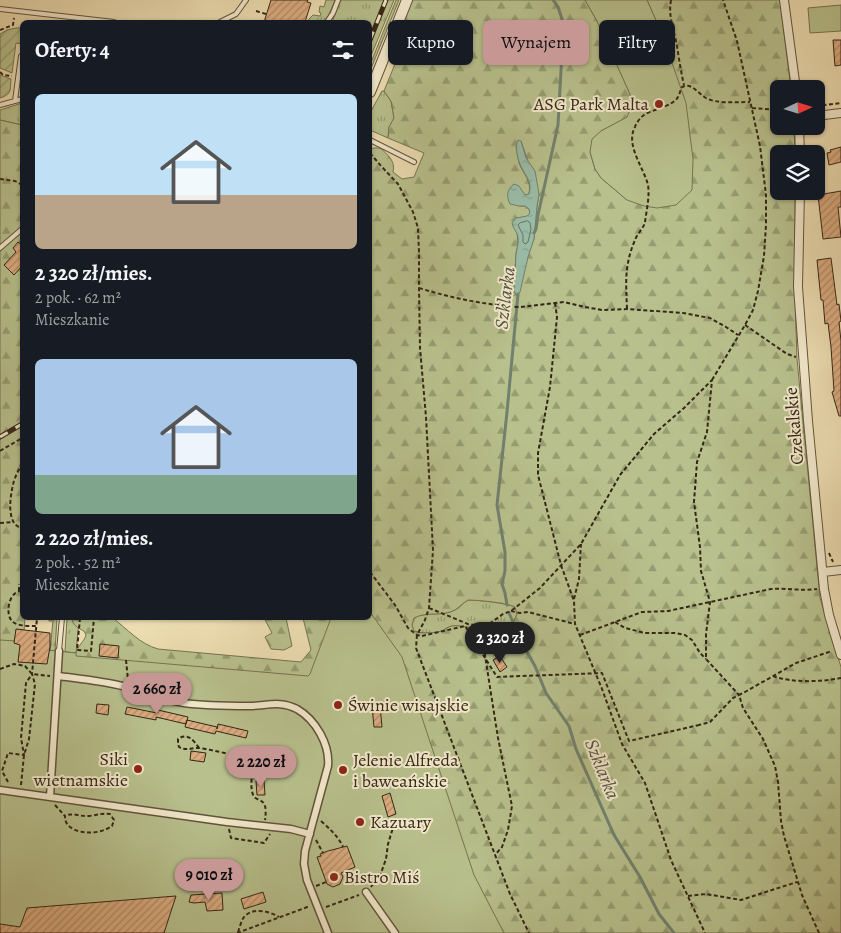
<!DOCTYPE html>
<html lang="pl">
<meta charset="utf-8">
<style>
:root{--surface:#171b24;--page:#242831;--text:#f1f3f6;--muted:#9ea1a6;--accent:#c59692}
body{margin:0;font-family:Alegreya,serif;background:var(--page);color:var(--text);height:100vh;display:flex;flex-direction:column;font-size:19px;white-space:nowrap}
*{box-sizing:border-box;margin:0}
p{font-size:16px;color:var(--muted)}
.icon{flex:none;width:28px;height:28px;fill:none;stroke:currentColor;stroke-width:2;stroke-linecap:round;stroke-linejoin:round}
.map{position:relative;flex:1;overflow:hidden}
.panel{position:absolute;left:20px;top:20px;width:352px;height:600px;display:flex;flex-direction:column;background:var(--surface);border-radius:8px;box-shadow:0 1px 4px #0004}
.panel>*{flex:none}
.hud{position:absolute;left:388px;top:20px;width:378px;height:45px;display:flex;gap:10px}
.needle{width:32px;rotate:86deg}
.fabs{position:absolute;left:770px;top:80px;display:grid;gap:10px}
.fabs a{display:grid;place-items:center;width:55px;height:55px;border-radius:8px;background:var(--surface);box-shadow:0 1px 4px #0004;font-size:25px}
.price{position:absolute;translate:-50% -42px;padding:0 11px;border-radius:18px;background:var(--accent);color:#111;font-size:16px;line-height:32px;filter:drop-shadow(0 1px 2px #0008)}
.price::after{content:'';position:absolute;left:50%;top:30px;width:15px;height:11px;margin-left:-8px;background:inherit;clip-path:polygon(0 0,100% 0,50% 100%)}
.price.current{background:#222;color:#fff}
ul{padding:0;list-style:none}
li{display:grid;align-content:center;gap:10px;height:265px;padding:0 15px}
li span{display:grid;place-items:center;height:155px;border-radius:8px;color:#555}
li>.icon{margin-inline-start:auto}
span .icon{width:90px;height:90px;fill:#fffc;stroke-width:1}
li b{font-size:21px}
h2{display:flex;justify-content:space-between;align-items:center;height:60px;padding:0 15px;font-size:21px}
.tag{padding:0 18px;border-radius:8px;background:var(--surface);box-shadow:0 1px 4px #0004;font-size:18px;line-height:45px}
.tag.current{background:var(--accent);color:#111}
.map>svg:first-child{display:block}
.grass{fill:url(#grass-tufts);stroke:#767452}
.forest{fill:url(#forest-firs);stroke:#767452;fill-rule:evenodd}
.park{fill:#b8c18d;stroke:#767452}
.garden{fill:url(#garden-furrows);stroke:#767452}
.water{fill:url(#water-ripples);stroke:#71816e}
.lines{fill:none;stroke-linecap:round;stroke-linejoin:round}
.shore{stroke:#67725f;stroke-width:1}
.stream{stroke:#71816e;stroke-width:3}
.building{fill:url(#building-hatch);stroke:#342616}
.service-casing{stroke:#62543d;stroke-width:6}
.pedestrian-casing{stroke:#62543d;stroke-width:9}
.minor-casing{stroke:#62543d;stroke-width:10}
.tertiary-casing{stroke:#62543d;stroke-width:12}
.path{stroke:#342616;stroke-width:2;stroke-dasharray:4 2.5;stroke-linecap:butt}
.service{stroke:#f3eacd;stroke-width:4}
.pedestrian{stroke:#f3eacd;stroke-width:6}
.minor{stroke:#f3eacd;stroke-width:8}
.tertiary{stroke:#f3eacd;stroke-width:10}
.rail-casing{stroke:#342616;stroke-width:5}
.rail{stroke:#f3eacd;stroke-width:3;stroke-dasharray:9;stroke-linecap:butt}
.path-bridge{stroke:#342616;stroke-width:2;stroke-dasharray:4 2.5;stroke-linecap:butt}
.poi-dot{fill:#8f2418;stroke:#f3eacd;stroke-width:2}
.labels{text-anchor:middle;dominant-baseline:central;stroke-width:4;stroke-linejoin:round;paint-order:stroke}
.poi-label{font-size:18px;fill:#342616;stroke:#f3eacd;text-anchor:start}
.street-label{font-size:18px;fill:#342616;stroke:#f3eacd}
.water-label{font-size:19px;font-style:italic;fill:#535342;stroke:#f3eacd}
</style>
<div class="map">
<svg width="841" height="933" viewBox="0 0 841 933">
<defs>
<pattern id="grass-tufts" width="24" height="20" patternUnits="userSpaceOnUse" patternTransform="scale(1.25)"><rect width="24" height="20" fill="#b8c18d"/><path d="M3 7l-1-3M5 7V3M7 7l1-3M15 17l-1-3M17 17v-4M19 17l1-3" fill="none" stroke="#969d72"/></pattern>
<pattern id="forest-firs" width="22" height="20" patternUnits="userSpaceOnUse" patternTransform="scale(1.25)"><rect width="22" height="20" fill="#b8c18d"/><path d="M5 1l3.5 6h-7zM16 11l3.5 6h-7z" fill="#969d72"/></pattern>
<pattern id="garden-furrows" width="10" height="10" patternUnits="userSpaceOnUse" patternTransform="scale(1.25)"><rect width="10" height="10" fill="#b8c18d"/><path d="M-1 1l2-2M0 10L10 0M9 11l2-2" fill="none" stroke="#969d72"/></pattern>
<pattern id="water-ripples" width="26" height="14" patternUnits="userSpaceOnUse" patternTransform="scale(1.25)"><rect width="26" height="14" fill="#9abda8"/><path d="M2 4q2-2 4 0t4 0M15 11q2-2 4 0t4 0" fill="none" stroke="#85a290"/></pattern>
<pattern id="building-hatch" width="6" height="6" patternUnits="userSpaceOnUse" patternTransform="scale(1.25)"><rect width="6" height="6" fill="#dcac80"/><path d="M-1 1l2-2M0 6l6-6M5 7l2-2" fill="none" stroke="#b38c68"/></pattern>
</defs>
<rect width="100%" height="100%" fill="#eddeb2"/>
<filter id="stains"><feTurbulence type="fractalNoise" baseFrequency=".004" numOctaves="4"/><feColorMatrix values="0 0 0 0 .2 0 0 0 0 .09 0 0 0 0 .02 0 0 0 .5 -.17"/></filter>
<radialGradient id="worn" r=".72"><stop offset=".6" stop-color="#630" stop-opacity="0"/><stop offset="1" stop-color="#630" stop-opacity=".3"/></radialGradient>
<!-- grass -->
<path class="grass" d="M326 0H335L327 19 321 22H308L309 19 313 15 320 16 321 13 319 12 320 6 324 7Z
M341 0H394L370 58V22H332Z
M396 0H399L370 71V65Z
M382 91H384L391 101 394 118 389 127 388 138 370 130V113Z
M22 103V125L0 120V110Z
M468 600C478 600 507 603 515 607L517 614 514 621C501 627 487 630 472 628 465 627 459 625 452 626 448 627 445 629 442 631 434 633 422 634 414 631L412 625 414 618C426 611 442 617 455 610 459 608 463 603 468 600Z
M49 618H57L55 651 50 650 53 621H49Z
M67 618H78L79 620 76 653 65 652Z"/>
<!-- forest -->
<path class="forest" d="M411 0H585L597 21 630 94 632 105 628 117 601 131 590 152 595 169 601 178 627 200 662 34 647 0H780L791 89H779V126H794L795 154H779V191H795V298L797 359 820 598 841 667V933H179L0 762V120L22 125V502L21 535 22 545V618H25L24 632 46 650 76 653C78 645 84 642 86 635L84 631C78 628 72 625 72 618H113C127 629 140 644 158 649L301 662 311 650 303 618H370V150L373 148H380C387 154 396 161 393 172L402 179 414 177 424 153 388 138 389 127 394 118 391 101 384 91 397 59 393 57 394 44ZM521 141 539 194 537 206 534 239 514 291 516 253 518 245 516 218 527 217 530 213 529 209 525 206H519L521 191 525 195 529 194C532 181 523 174 519 163 518 158 517 152 516 147ZM468 600C478 600 508 603 515 607L517 614 514 621C501 627 487 630 472 628 465 627 459 625 452 626 448 627 445 629 442 631 434 633 422 634 414 631L412 625 414 618C427 611 442 617 455 610 458 608 463 603 468 600Z
M264 618H286L292 646 284 650 271 649 265 637 272 633Z"/>
<!-- park -->
<path class="park" d="M585 0H647L662 34 686 103 693 159 692 190 676 205 657 208 644 206 627 200 601 178 595 169 590 152 592 139 601 131 627 117 632 105 630 94 597 21Z
M841 5V31L810 33 808 8Z
M370 612 402 657 474 875 504 933H0V640L16 641 46 650 76 653V656L308 676 310 674 331 618H370Z"/>
<!-- garden -->
<path class="garden" d="M16 28H22V44L16 43 12 73 0 68V34L7 30Z
M0 75 11 79C10 91 12 94 0 98Z"/>
<!-- water -->
<path class="water" d="M518 140 521 141 526 158 535 171 539 194 537 206 534 239 528 257 520 292 517 296 514 291C515 279 515 266 516 254 517 248 519 243 518 237 517 231 513 229 512 223L516 218 527 216 530 213 529 209 525 206H519L510 204C506 196 507 189 514 184L519 186 525 195 529 194C533 180 524 175 520 164 517 157 515 146 518 140Z"/>
<g class="lines">
<!-- shore -->
<path class="shore" d="M528 221 530 223 531 229 528 242 525 244 523 242V235L518 225 520 223Z"/>
<!-- stream -->
<path class="stream" d="M534 233 536 229 538 215 558 125 563 34 562 19 558 7 553 0
M507 605 505 593 502 584 505 571V552L497 505 507 412 518 294
M509 613 514 624 515 632 521 637 524 647 535 666 546 693 569 726 576 749 614 835 640 877 659 914 674 933"/>
</g>
<!-- building -->
<path class="building" d="M271 0H308L307 2 311 3 305 22H264Z
M833 40H841V65L835 66Z
M841 147V162L829 165 827 153 831 152 830 150Z
M841 191V207H838L841 237 823 239 818 195Z
M18 242 22 245V266L14 275 4 265 16 252 13 248Z
M831 258 837 305 839 304 841 321 839 322 841 341V416H839L832 392 834 391 831 347 828 323 825 324 823 300H821L817 260Z
M16 629 50 633V647L47 664 18 662 20 645 14 643Z
M100 644 119 646 118 658 99 656Z
M500 656 507 667 500 672 493 660Z
M97 704 109 705 108 715 96 713Z
M380 705 382 727H374L372 706Z
M127 707 157 713 158 710 188 717 186 724 156 717V720L125 714Z
M187 720 217 727V729L218 724 248 731 246 738 216 731 215 734 185 727Z
M191 751 206 753 204 762 190 760Z
M264 780 265 795H257L256 781Z
M390 793 396 814 388 817 382 796Z
M347 846 355 867 341 873 343 877 340 884 333 887 327 884 317 857 321 856 320 854 328 851Z
M263 892 266 902 244 909 241 899Z
M222 893 223 910 207 911 205 902 194 903 189 902 191 895Z
M176 896 164 933H0V924L20 927 27 908Z"/>
<g class="lines">
<defs>
<path id="service" d="M0 9 114 22
M220 22 236 14 246 0
M327 22 333 13 338 0
M15 101 21 56 22 57
M0 105 22 99
M370 140 414 162
M0 248 22 229
M59 651 62 618"/>
<path id="pedestrian" d="M58 676C81 679 103 681 126 687 145 692 164 700 184 703 205 706 228 706 249 706 266 706 280 700 297 709 316 720 330 745 328 766L305 851 304 864 307 880 328 933
M0 790 227 822 291 829 310 834
M50 797 59 651
M366 892 395 933"/>
<path id="minor" d="M784 0 796 89
M816 116 841 113
M799 126 800 154
M800 191 798 287 808 421 824 589 829 615 841 655
M823 572 841 570"/>
<path id="tertiary" d="M370 92 407 0"/>
</defs>
<!-- service casing -->
<use href="#service" class="service-casing"/>
<!-- pedestrian casing -->
<use href="#pedestrian" class="pedestrian-casing"/>
<!-- minor casing -->
<use href="#minor" class="minor-casing"/>
<!-- tertiary casing -->
<use href="#tertiary" class="tertiary-casing"/>
<!-- path -->
<path class="path" d="M671 0C668 16 674 30 677 46 679 59 681 72 684 85
M256 11 266 14
M0 30 13 25 14 18
M0 72 3 75 12 76
M816 106 841 103
M752 108 779 110
M370 153 381 166 398 184 413 212 418 228 419 252V288L420 348 426 417 433 550 429 608 425 620 417 635 416 648 510 894 529 933
M0 179 15 181 22 185
M419 288C452 298 485 305 520 307L564 302 585 307 602 310 627 309 683 313 710 318 726 327 738 335
M555 303 557 317 550 387 538 453V475L561 565 574 601 575 624 602 689 622 744 645 783 671 860 705 933
M627 309C626 283 624 266 635 240 637 234 642 230 645 223 646 212 650 197 648 185 644 168 625 145 635 127 636 123 641 117 644 115 653 109 672 107 678 97 680 94 680 90 682 87 692 82 697 93 706 98 716 104 738 102 750 102
M745 325 787 354 796 357
M712 380 745 325 753 310 758 291 764 256 766 225V195L760 146 737 41 723 0
M0 451 22 438
M22 463C19 470 14 478 13 485 10 497 6 525 22 528
M0 523 13 522
M829 553 833 562
M370 572 395 605 408 628 417 635 422 636
M19 591V584
M22 591C9 590 4 615 13 622 18 626 29 626 36 626
M574 599 579 579 581 544
M429 608 468 624 485 627 503 614 511 611 540 588 581 544 620 475 654 434 684 408 712 380 707 432 697 462 694 502 700 547 701 571 710 602 706 634V659L739 695 733 698 710 722 699 725
M511 611 520 613 528 612 575 624
M80 618 77 650 91 651 94 618
M615 622 625 628 645 633H675L685 635 692 640 700 653 706 659
M485 627 484 649 498 738 512 806 508 830 502 847 495 855
M580 635 642 612 668 611 771 589C787 588 802 591 817 589
M126 660 128 680
M0 669 14 664 25 666 32 674 50 676
M773 676C791 683 822 682 841 678
M199 748C194 741 188 732 178 739V744L179 747C186 751 191 748 198 748 204 748 240 756 244 759 245 759 248 763 249 764 254 773 250 782 252 791 254 806 269 792 265 820
M8 782 2 771 8 753 24 755 21 738 26 683 32 674
M21 785 24 755 29 739 35 684 32 674 37 618
M55 805 65 816C64 832 89 835 101 831 105 830 109 828 112 826L114 820 110 814C102 813 97 815 89 816 80 817 73 812 65 816
M321 821C330 829 338 836 343 847
M229 829 231 838 264 843 270 834
M316 840 323 853
M316 886 326 882
M371 887 381 873 386 859 388 844 396 818
M688 896 706 894 741 900 797 882
M326 907 359 895
M238 932C240 927 241 921 244 917 253 907 269 911 279 917
M237 933 310 906
M819 933 802 895 784 836 781 821 778 782 775 766 763 739 743 708 739 695 745 692 796 663 832 651"/>
<!-- service -->
<use href="#service" class="service"/>
<!-- pedestrian -->
<use href="#pedestrian" class="pedestrian"/>
<!-- minor -->
<use href="#minor" class="minor"/>
<!-- tertiary -->
<use href="#tertiary" class="tertiary"/>
<defs>
<path id="rail" d="M370 40 386 0
M0 437 22 424"/>
</defs>
<!-- rail casing -->
<use href="#rail" class="rail-casing"/>
<!-- rail -->
<use href="#rail" class="rail"/>
<!-- path-bridge -->
<path class="path-bridge" d="M422 636 465 626 497 677 602 673 629 741 699 725"/>
</g>
<!-- markers -->
<g class="poi-dot">
<circle cx="659" cy="104" r="5"/>
<circle cx="338" cy="705" r="5"/>
<circle cx="138" cy="769" r="5"/>
<circle cx="343" cy="770" r="5"/>
<circle cx="360" cy="822" r="5"/>
<circle cx="334" cy="877" r="5"/>
</g>
<g class="labels">
<!-- poi labels -->
<g class="poi-label">
<text x="649" y="104" text-anchor="end">ASG Park Malta</text>
<text x="348" y="705">Świnie wisajskie</text>
<text x="128" y="759" text-anchor="end">Siki<tspan x="128" dy="21">wietnamskie</tspan></text>
<text x="353" y="760">Jelenie Alfreda<tspan x="353" dy="21">i baweańskie</tspan></text>
<text x="370" y="822">Kazuary</text>
<text x="344" y="877">Bistro Miś</text>
</g>
<!-- street labels -->
<g class="street-label">
<text transform="translate(794 426) rotate(-95)">Czekalskie</text>
</g>
<!-- water labels -->
<g class="water-label">
<text transform="translate(505 298) rotate(-83)">Szklarka</text>
<text transform="translate(602 769) rotate(68)">Szklarka</text>
</g>
</g>
<rect width="100%" height="100%" filter="url(#stains)"/>
<rect width="100%" height="100%" fill="url(#worn)"/>
</svg>
<div class="fabs">
<a><svg class="needle" viewBox="-14 -14 28 28"><path d="M0-13l5 13h-10z" fill="#e53935"/><path d="M0 13l5-13h-10z" fill="#9ea1a6"/></svg></a>
<a><svg class="icon" aria-label="layers" viewBox="0 0 24 24"><path d="M12 4l9 5-9 5-9-5zM3 14l9 5 9-5"/></svg></a>
</div>
<b class="price current" style="left:500px;top:664px">2 320 zł</b>
<b class="price" style="left:157px;top:715px">2 660 zł</b>
<b class="price" style="left:261px;top:788px">2 220 zł</b>
<b class="price" style="left:209px;top:901px">9 010 zł</b>
<div class="hud">
<a class="tag">Kupno</a>
<a class="tag current">Wynajem</a>
<a class="tag">Filtry</a>
</div>
<section class="panel">
<h2>Oferty: 4<svg class="icon" aria-label="filters" viewBox="0 0 24 24"><path d="M4 7h16M4 17h16"/><circle cx="9" cy="7" r="2"/><circle cx="15" cy="17" r="2"/></svg></h2>
<ul>
<li><span style="background:linear-gradient(#bfe0f5 65%,#b9a48a 0)"><svg class="icon" aria-label="home" viewBox="0 0 24 24"><path d="M3 11l9-7 9 7M6 9v11h12V9"/></svg></span><div><b>2 320 zł/mies.</b><p>2 pok. · 62 m²</p><p>Mieszkanie</p></div></li>
<li><span style="background:linear-gradient(#a9c7e8 75%,#7fa58c 0)"><svg class="icon" aria-label="home" viewBox="0 0 24 24"><path d="M3 11l9-7 9 7M6 9v11h12V9"/></svg></span><div><b>2 220 zł/mies.</b><p>2 pok. · 52 m²</p><p>Mieszkanie</p></div></li>
</ul>
</section>
</div>
